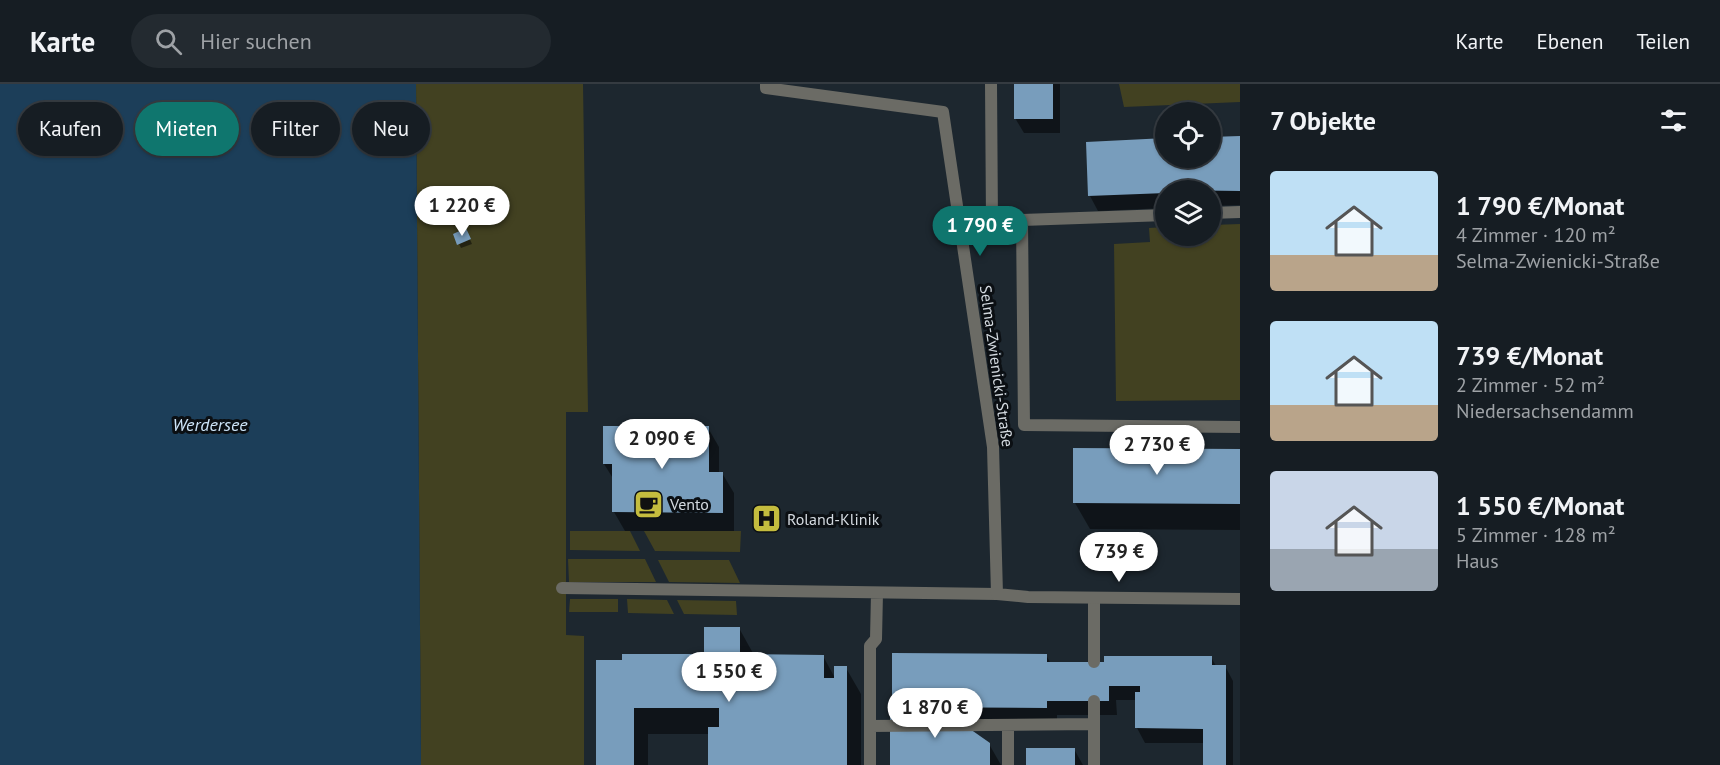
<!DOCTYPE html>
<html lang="de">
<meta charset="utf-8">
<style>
:root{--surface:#161d23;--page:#232a30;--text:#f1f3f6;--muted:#9ea2a6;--line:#353b41;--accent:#0f766e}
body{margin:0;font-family:"PT Sans",sans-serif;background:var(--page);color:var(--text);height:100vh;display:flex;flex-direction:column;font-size:22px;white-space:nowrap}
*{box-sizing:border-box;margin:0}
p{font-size:20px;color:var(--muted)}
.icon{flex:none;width:33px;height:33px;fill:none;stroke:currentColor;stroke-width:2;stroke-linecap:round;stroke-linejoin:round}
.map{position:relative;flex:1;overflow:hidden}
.panel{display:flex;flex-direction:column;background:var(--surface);width:480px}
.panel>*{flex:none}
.top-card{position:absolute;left:18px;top:18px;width:570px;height:54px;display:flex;gap:12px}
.controls{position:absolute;left:1155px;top:18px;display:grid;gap:12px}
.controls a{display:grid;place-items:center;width:66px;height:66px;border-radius:50%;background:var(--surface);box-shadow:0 2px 4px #0004,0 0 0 2px var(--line);font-size:30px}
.price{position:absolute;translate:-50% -51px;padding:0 14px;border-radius:21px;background:#fff;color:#222;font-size:20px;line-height:39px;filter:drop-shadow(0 2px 3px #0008)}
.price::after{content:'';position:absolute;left:50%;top:36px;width:18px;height:14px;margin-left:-9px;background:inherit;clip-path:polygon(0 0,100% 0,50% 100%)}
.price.on{background:var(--accent);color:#fff}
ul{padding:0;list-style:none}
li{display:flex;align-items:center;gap:18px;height:150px;padding:0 30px}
li span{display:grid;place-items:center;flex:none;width:168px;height:120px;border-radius:6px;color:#555}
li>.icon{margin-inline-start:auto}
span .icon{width:72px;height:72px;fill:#fffc;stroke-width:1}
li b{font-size:26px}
h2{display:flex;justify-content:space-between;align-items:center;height:72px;padding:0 30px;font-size:26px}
.pill{padding:0 21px;border-radius:27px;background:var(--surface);box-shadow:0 2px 4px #0004,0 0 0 2px var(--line);font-size:21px;line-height:54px}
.pill.on{background:var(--accent);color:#fff}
header{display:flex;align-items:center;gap:36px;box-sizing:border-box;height:84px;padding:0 30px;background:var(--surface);border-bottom:2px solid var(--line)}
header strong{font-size:28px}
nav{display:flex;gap:33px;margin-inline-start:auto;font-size:21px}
.search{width:420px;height:54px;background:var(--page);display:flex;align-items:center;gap:15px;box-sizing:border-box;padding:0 21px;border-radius:33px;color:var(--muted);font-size:22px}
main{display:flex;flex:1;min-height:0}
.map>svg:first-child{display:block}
.green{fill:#424121}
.water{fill:#1c3e59}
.shadow{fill:#0007}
.building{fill:#789dbc}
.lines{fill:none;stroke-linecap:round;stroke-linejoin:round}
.lane{stroke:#6b6b65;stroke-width:12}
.street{stroke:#6b6b65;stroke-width:12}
.labels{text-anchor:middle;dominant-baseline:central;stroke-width:6;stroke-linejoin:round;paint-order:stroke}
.street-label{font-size:16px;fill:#d4dae0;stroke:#0b0f13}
.poi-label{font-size:16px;fill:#d4dae0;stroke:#0b0f13;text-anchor:start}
.water-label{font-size:18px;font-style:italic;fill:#cee5f9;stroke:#0b0f13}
</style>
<header>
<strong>Karte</strong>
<div class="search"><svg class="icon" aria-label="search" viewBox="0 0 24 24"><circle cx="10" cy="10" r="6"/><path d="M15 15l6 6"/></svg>Hier suchen</div>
<nav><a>Karte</a><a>Ebenen</a><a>Teilen</a></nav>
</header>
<main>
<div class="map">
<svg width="1240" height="681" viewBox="0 0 1240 681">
<rect width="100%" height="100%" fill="#1d272f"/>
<!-- green -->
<path class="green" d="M416 0H583L588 328H566V551L584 552V681H421Z
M1119 0H1240V18L1124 23Z
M1240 140V316L1116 317 1114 160 1150 158 1149 144 1165 143 1166 152H1210L1211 141Z
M570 447H630L640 467 570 466Z
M644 447H741L740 468 655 467Z
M568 475H645L656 498H569Z
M658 476H729L740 499 669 498Z
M570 515H618V528H569Z
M627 515 667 516 674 530 628 529Z
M677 516 736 517 737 531 684 530Z"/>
<!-- water -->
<path class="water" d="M0 0H416L421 681H0Z"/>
<!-- shadow -->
<path class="shadow" d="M1015 0H1060V49H1024L1015 34Z
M1240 53V121L1210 122V106H1166V124L1098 127 1090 112 1087 59 1166 74H1210V54Z
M468 151 472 160 461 164 459 160Z
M708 344 719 363V389H722L734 409V447H625L614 428V396L604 380Z
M1075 366H1240V446L1090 445 1075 419Z
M739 544 754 571 823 572 835 594 846 584 861 610V681H709L710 650H648V681H597L623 577 706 572Z
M894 571H1046L1051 580H1106L1211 573 1216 582H1225L1233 597V681H1205V659H1145L1137 644V616H1116L1117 631H1057V642L970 646 989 660 1001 681H891L896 627Z
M1074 665 1083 681H1027Z"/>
<!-- building -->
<path class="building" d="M1014 0H1053V35H1014Z
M1240 52V107L1166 106V109L1088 112 1086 58 1166 54V74H1210V53Z
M466 144 471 155 457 161 453 150Z
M603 342H709V388H723V429L612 428V380H603Z
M1073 364 1240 365V420L1073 419Z
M704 543H740V570L824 571V594H834V582H847V681H708V643H719V624H634V681H596V576H622V570H704Z
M892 569 1047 570V578H1104V572H1212V581H1226V681H1203V645L1135 644V608H1140V602H1109V617H1047V624L892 623Z
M890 625H959L960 638 990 659V681H890Z
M1026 664H1075V681H1026Z"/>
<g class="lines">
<!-- lane -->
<path class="lane" d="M991 0 992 138 1022 136
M1210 129 1240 128
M1166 131 1022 136 1024 341 1240 343
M562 504 997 510
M877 509 876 555 870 562V642L1094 640
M1094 578V514
M870 642V681
M1008 681V641
M1094 681V617"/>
<!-- street -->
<path class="street" d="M766 0V4L943 28 993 363 997 510 1028 513 1240 515"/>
</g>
<!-- icons -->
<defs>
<symbol id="cafe-square" viewBox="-11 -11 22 22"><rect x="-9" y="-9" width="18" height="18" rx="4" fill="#c4bc3e" stroke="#0b0f13"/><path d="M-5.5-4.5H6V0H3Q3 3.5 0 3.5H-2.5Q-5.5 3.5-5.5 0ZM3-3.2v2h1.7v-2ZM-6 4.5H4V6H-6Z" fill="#111"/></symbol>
<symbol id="hospital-square" viewBox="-11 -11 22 22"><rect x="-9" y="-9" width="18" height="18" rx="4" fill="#c4bc3e" stroke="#0b0f13"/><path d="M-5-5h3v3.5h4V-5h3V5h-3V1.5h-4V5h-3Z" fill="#111"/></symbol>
</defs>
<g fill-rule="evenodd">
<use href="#cafe-square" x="632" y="404" width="33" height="33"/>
<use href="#hospital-square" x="750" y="418" width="33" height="33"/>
</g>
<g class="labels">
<!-- street labels -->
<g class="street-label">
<text transform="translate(997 282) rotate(82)">Selma-Zwienicki-Straße</text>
</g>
<!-- poi labels -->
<g class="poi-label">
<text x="670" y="420">Vento</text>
<text x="787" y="435">Roland-Klinik</text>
</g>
<!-- water labels -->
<g class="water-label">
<text x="210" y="340">Werdersee</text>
</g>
</g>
</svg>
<div class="controls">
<a><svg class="icon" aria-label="locate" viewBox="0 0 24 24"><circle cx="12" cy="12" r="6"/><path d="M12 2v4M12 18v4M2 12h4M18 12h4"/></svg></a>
<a><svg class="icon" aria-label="layers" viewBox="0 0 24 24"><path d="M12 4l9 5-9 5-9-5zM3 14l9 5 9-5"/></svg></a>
</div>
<b class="price" style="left:462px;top:153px">1 220 €</b>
<b class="price on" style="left:980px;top:173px">1 790 €</b>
<b class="price" style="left:662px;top:386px">2 090 €</b>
<b class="price" style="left:1157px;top:392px">2 730 €</b>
<b class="price" style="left:1119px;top:499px">739 €</b>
<b class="price" style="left:729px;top:619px">1 550 €</b>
<b class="price" style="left:935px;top:655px">1 870 €</b>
<div class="top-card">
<a class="pill">Kaufen</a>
<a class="pill on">Mieten</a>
<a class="pill">Filter</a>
<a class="pill">Neu</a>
</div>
</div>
<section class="panel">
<h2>7 Objekte<svg class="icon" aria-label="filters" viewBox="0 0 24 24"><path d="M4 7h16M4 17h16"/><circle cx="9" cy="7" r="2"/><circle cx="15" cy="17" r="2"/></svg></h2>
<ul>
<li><span style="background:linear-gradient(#bfe0f5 70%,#b9a48a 0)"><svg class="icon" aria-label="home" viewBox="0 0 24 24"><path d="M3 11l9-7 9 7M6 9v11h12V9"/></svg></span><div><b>1 790 €/Monat</b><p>4 Zimmer · 120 m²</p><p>Selma-Zwienicki-Straße</p></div></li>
<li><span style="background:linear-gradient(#bfe0f5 70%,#b9a48a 0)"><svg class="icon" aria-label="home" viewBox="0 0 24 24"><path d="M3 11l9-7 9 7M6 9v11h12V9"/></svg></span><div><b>739 €/Monat</b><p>2 Zimmer · 52 m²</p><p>Niedersachsendamm</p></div></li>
<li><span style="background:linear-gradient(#c9d6e8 65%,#9aa5b1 0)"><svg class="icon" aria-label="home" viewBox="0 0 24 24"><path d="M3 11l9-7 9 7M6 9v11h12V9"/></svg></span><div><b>1 550 €/Monat</b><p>5 Zimmer · 128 m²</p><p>Haus</p></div></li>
</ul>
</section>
</main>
